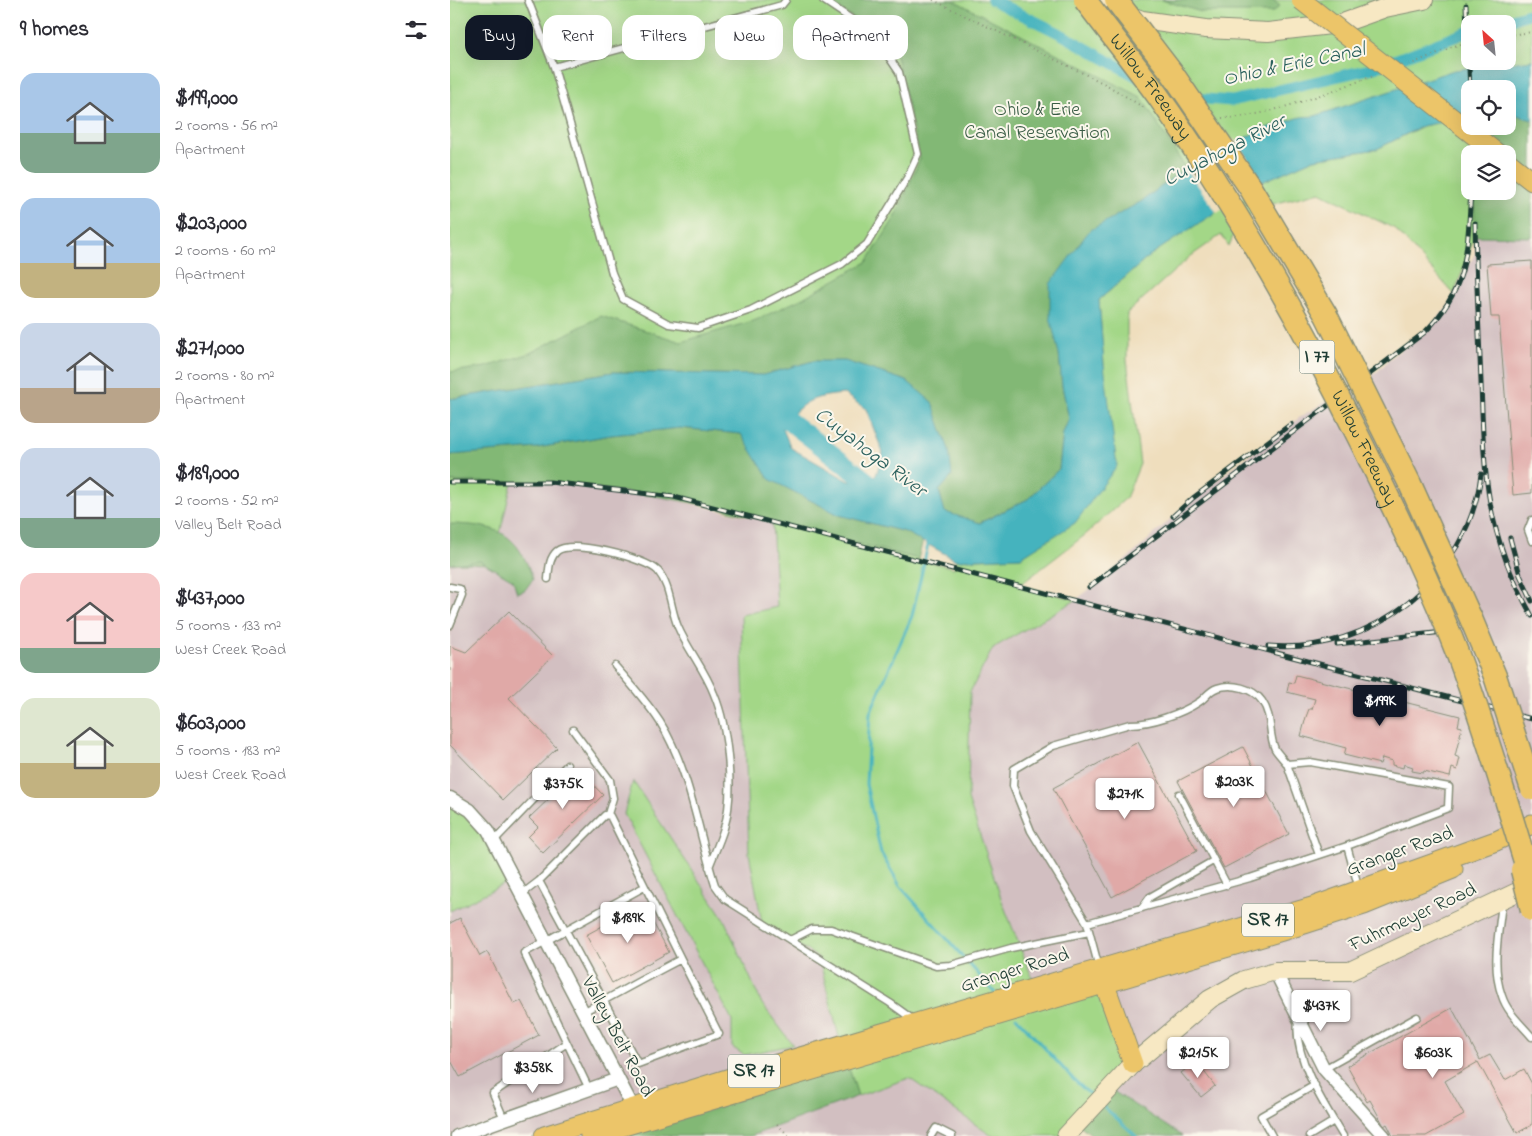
<!DOCTYPE html>
<meta charset="utf-8">
<style>
:root{--surface:#fff;--page:#f2f2f3;--text:#2b2b33;--muted:#7c7c81;--accent:#111827}
body{margin:0;font-family:"Indie Flower",sans-serif;background:var(--page);color:var(--text);height:100vh;display:flex;flex-direction:column;font-size:19px;white-space:nowrap}
*{box-sizing:border-box;margin:0}
p{font-size:16px;color:var(--muted)}
.icon{flex:none;width:28px;height:28px;fill:none;stroke:currentColor;stroke-width:2;stroke-linecap:round;stroke-linejoin:round}
.map{position:relative;flex:1;overflow:hidden}
.drawer{display:flex;flex-direction:column;background:var(--surface);width:450px}
.drawer>*{flex:none}
.hud{position:absolute;left:15px;top:15px;width:475px;height:45px;display:flex;gap:10px}
.needle{width:32px;rotate:333deg}
.fabs{position:absolute;left:1011px;top:15px;display:grid;gap:10px}
.fabs a{display:grid;place-items:center;width:55px;height:55px;border-radius:10px;background:var(--surface);box-shadow:0 5px 20px #0002;font-size:25px}
.price{position:absolute;translate:-50% -42px;padding:0 11px;border-radius:5px;background:#fff;color:#222;font-size:16px;line-height:32px;filter:drop-shadow(0 1px 2px #0008)}
.price::after{content:'';position:absolute;left:50%;top:30px;width:15px;height:11px;margin-left:-8px;background:inherit;clip-path:polygon(0 0,100% 0,50% 100%)}
.price.selected{background:var(--accent);color:#fff}
ul{padding:0;list-style:none}
li{display:flex;align-items:center;gap:15px;height:125px;padding:0 20px}
li span{display:grid;place-items:center;flex:none;width:140px;height:100px;border-radius:15px;color:#555}
li>.icon{margin-inline-start:auto}
span .icon{width:60px;height:60px;fill:#fffc;stroke-width:1}
li b{font-size:21px}
h2{display:flex;justify-content:space-between;align-items:center;height:60px;padding:0 20px;font-size:21px}
.chip{padding:0 18px;border-radius:15px;background:var(--surface);box-shadow:0 5px 20px #0002;font-size:18px;line-height:45px}
.chip.selected{background:var(--accent);color:#fff}
main{display:flex;flex:1;min-height:0}
.map>svg:first-child{display:block}
.industrial{fill:#d2bfc1}
.green{fill:#a3d787;stroke:#618a5e;fill-rule:evenodd}
.forest{fill:#82b874;stroke:#507a54}
.water{fill:#44b3be;stroke:#327879;fill-rule:evenodd}
.pier{fill:#efdebd}
.lines{fill:none;stroke-linecap:round;stroke-linejoin:round}
.stream{stroke:#44b3be;stroke-width:3}
.canal{stroke:#44b3be;stroke-width:11}
.river{stroke:#44b3be;stroke-width:19}
.building{fill:#e0a9a7}
.lane-casing{stroke:#878e78;stroke-width:9}
.street-casing{stroke:#878e78;stroke-width:15}
.secondary-casing{stroke:#878e78;stroke-width:20}
.primary-casing{stroke:#878e78;stroke-width:21}
.path{stroke:#878e78;stroke-width:2;stroke-dasharray:1 4;stroke-linecap:butt}
.lane{stroke:#fff;stroke-width:6}
.street{stroke:#fff;stroke-width:12}
.secondary{stroke:#f7e8c3;stroke-width:18}
.primary{stroke:#ecc569;stroke-width:19}
.rail-casing{stroke:#1f3d34;stroke-width:5}
.rail{stroke:#fbf7ec;stroke-width:3;stroke-dasharray:9;stroke-linecap:butt}
.primary-bridge-casing{stroke:#878e78;stroke-width:21;stroke-linecap:butt}
.highway-bridge-casing{stroke:#878e78;stroke-width:25;stroke-linecap:butt}
.primary-bridge{stroke:#ecc569;stroke-width:19}
.highway-bridge{stroke:#ecc569;stroke-width:22}
.labels{text-anchor:middle;dominant-baseline:central;stroke-width:4;stroke-linejoin:round;paint-order:stroke}
.shield{fill:#fbf7ec;stroke:#61756b;stroke-width:1}
.shield-label{font-size:19px;font-weight:bold;fill:#1f3d34}
.street-label{font-size:20px;fill:#1f3d34;stroke:#fbf7ec}
.park-label{font-size:20px;fill:#395c45;stroke:#fbf7ec}
.water-label{font-size:21px;font-style:italic;fill:#2a605d;stroke:#fbf7ec}
</style>
<main>
<section class="drawer">
<h2>9 homes<svg class="icon" aria-label="filters" viewBox="0 0 24 24"><path d="M4 7h16M4 17h16"/><circle cx="9" cy="7" r="2"/><circle cx="15" cy="17" r="2"/></svg></h2>
<ul>
<li><span style="background:linear-gradient(#a9c7e8 60%,#7fa58c 0)"><svg class="icon" aria-label="home" viewBox="0 0 24 24"><path d="M3 11l9-7 9 7M6 9v11h12V9"/></svg></span><div><b>$199,000</b><p>2 rooms · 56 m²</p><p>Apartment</p></div></li>
<li><span style="background:linear-gradient(#a9c7e8 65%,#c2b280 0)"><svg class="icon" aria-label="home" viewBox="0 0 24 24"><path d="M3 11l9-7 9 7M6 9v11h12V9"/></svg></span><div><b>$203,000</b><p>2 rooms · 60 m²</p><p>Apartment</p></div></li>
<li><span style="background:linear-gradient(#c9d6e8 65%,#b9a48a 0)"><svg class="icon" aria-label="home" viewBox="0 0 24 24"><path d="M3 11l9-7 9 7M6 9v11h12V9"/></svg></span><div><b>$271,000</b><p>2 rooms · 80 m²</p><p>Apartment</p></div></li>
<li><span style="background:linear-gradient(#c9d6e8 70%,#7fa58c 0)"><svg class="icon" aria-label="home" viewBox="0 0 24 24"><path d="M3 11l9-7 9 7M6 9v11h12V9"/></svg></span><div><b>$189,000</b><p>2 rooms · 52 m²</p><p>Valley Belt Road</p></div></li>
<li><span style="background:linear-gradient(#f6c9c9 75%,#7fa58c 0)"><svg class="icon" aria-label="home" viewBox="0 0 24 24"><path d="M3 11l9-7 9 7M6 9v11h12V9"/></svg></span><div><b>$437,000</b><p>5 rooms · 133 m²</p><p>West Creek Road</p></div></li>
<li><span style="background:linear-gradient(#dfe7d0 65%,#c2b280 0)"><svg class="icon" aria-label="home" viewBox="0 0 24 24"><path d="M3 11l9-7 9 7M6 9v11h12V9"/></svg></span><div><b>$603,000</b><p>5 rooms · 183 m²</p><p>West Creek Road</p></div></li>
</ul>
</section>
<div class="map">
<svg width="1082" height="1136" viewBox="0 0 1082 1136">
<rect width="100%" height="100%" fill="#fbf7ec"/>
<filter id="ink" filterUnits="userSpaceOnUse"><feTurbulence type="fractalNoise" baseFrequency=".02" numOctaves="2"/><feDisplacementMap in="SourceGraphic" scale="10" xChannelSelector="R" yChannelSelector="G"/><feConvolveMatrix kernelMatrix="1 2 1 2 8 2 1 2 1" color-interpolation-filters="sRGB"/></filter>
<filter id="wash" filterUnits="userSpaceOnUse"><feTurbulence type="fractalNoise" baseFrequency=".0096" numOctaves="4" result="noise"/><feDisplacementMap in="SourceGraphic" scale="20" xChannelSelector="R" yChannelSelector="G"/><feGaussianBlur stdDeviation="1.12" result="paint"/><feColorMatrix in="noise" values="0 0 0 0 0 0 0 0 0 0 0 0 0 0 0 0 0 1.4 0 .05"/><feComposite in="paint" operator="in"/></filter>
<g filter="url(#wash)">
<rect width="100%" height="100%" fill="#efdebd"/>
<!-- industrial -->
<path class="industrial" d="M1025 236 1082 237V824L1062 834 1082 910V1136H732L660 1089 586 988 552 901 518 799 520 692 543 648 626 600 685 552 743 498 853 415 928 371 944 355 975 332 997 308 1025 254Z
M62 482H100L211 497 322 522 327 607 291 615 369 958 391 1045 94 1136H0V911L63 878 0 798V563L43 564Z
M459 1078 542 1136H302L408 1096Z"/>
<!-- green -->
<path class="green" d="M0 0H928L936 8 974 0H1082V62L865 116 812 182 864 159 927 149 973 126 1020 115 1023 154H1020V191H1024L1025 236 1004 294 945 229 870 192 811 207 789 222 779 246 771 235 741 256 677 313V360L690 464 676 498 635 535 570 585 626 600 543 648 520 692 518 799 552 901 586 988 653 984 683 1064 616 1136H542L459 1078 408 1096 391 1045 369 958 312 923 299 853 291 615 327 607 322 522 504 568 506 560 571 557 654 365 649 300 702 254 758 216 482 402 313 375 163 372 0 399ZM1020 24H1058V61H1020Z
M0 482H62L43 564 0 563Z
M183 781 274 919 312 1004 343 1045 294 1055 282 1047V1020L174 814Z
M0 798 20 810 64 879 0 911Z"/>
<!-- forest -->
<path class="forest" d="M375 0H503L691 97 736 169 692 201 609 354 612 386 619 419 613 433 609 469 578 499 529 523 495 513 489 490 502 476 457 381 395 361H363L313 375 163 372 0 399V372L36 367 78 354 151 316 231 342 306 320 351 299 417 262 446 216 470 159 443 43Z
M712 0H823L830 6 823 12H751Z
M1058 112 1082 120V237L1025 236 1024 191H1058V154H1022V126H1058Z
M230 428 291 434 320 479 389 515 455 532 473 541 468 559 264 507 211 497 100 482H0V455L87 448 161 435Z
M0 524C48 525 67 532 83 579L75 590 67 593 63 580 30 561 0 564Z
M396 1059 408 1096 301 1136H140Z
M660 1089 732 1136H643L627 1123Z"/>
<!-- water -->
<path class="water" d="M1082 60V120L1058 112V89H1020V117L972 126 927 149 864 159 812 182 702 254 649 300 654 365 667 466 625 523 571 557 506 560 455 532 389 515 319 479 291 434 230 428 161 435 87 448 0 455V399L163 372 313 375 363 361H395L457 381 482 402 499 450 502 476 489 491 495 512 530 523 578 499 609 469 613 433 619 419 612 386 609 354 600 317V284L639 231 692 201 729 173 810 130 851 117 865 116 1004 70ZM394 394 416 409 433 453 426 475 413 482 399 481 341 448 332 427C354 400 361 397 394 394Z"/>
<!-- pier -->
<path class="pier" d="M785 139 813 184 767 213 735 167Z"/>
<g class="lines">
<!-- stream -->
<path class="stream" d="M479 540 462 616 420 713 416 784 431 853 450 886 545 993
M566 1017 623 1079 645 1099
M653 1106 686 1136"/>
<!-- canal -->
<path class="canal" d="M542 0 609 33 689 78
M1046 24 1082 13
M705 86 729 97 782 101 924 68 1020 31"/>
<!-- river -->
<path class="river" d="M316 407 322 408 436 496"/>
</g>
<g id="blocks">
<!-- building -->
<path class="building" d="M1082 261V493L1063 495 1049 317H1041L1037 264Z
M59 611 103 656 59 698 107 748 53 800 0 745V646L16 652Z
M846 675 1010 716 1008 726 1012 727 1005 756 1010 758 1007 770 1002 768 1000 777 974 771 973 773 962 771 963 767 954 764 953 768 942 765V761L932 758 930 764 894 755 896 748 851 736 856 717 859 709H862L865 699 837 692 839 682 844 683Z
M688 742 747 851 662 897 603 788Z
M793 747 839 834 774 868 728 781Z
M129 770 153 795 93 853 78 837 88 827 79 818Z
M193 904 219 952 162 983 136 935Z
M10 918 30 956 37 952 64 1004 71 1001 89 1035 10 1077 0 1059V923Z
M1002 1008 1030 1060 1040 1055 1055 1080 1074 1069 1082 1084V1125L1067 1133 1028 1062 995 1081 1014 1115 976 1136H943L937 1124 934 1126 920 1100 917 1102 897 1066Z
M746 1061 765 1086 751 1097 731 1073Z"/>
</g>
</g>
<g filter="url(#ink)">
<use href="#blocks" fill-opacity="0" stroke="#878e78" stroke-width="1"/>
<g class="lines">
<defs>
<path id="lane" d="M78 0 104 67 162 273 173 299 219 324 248 328 301 310 392 264 417 244 457 178 468 154 449 72 430 44 416 29 373 0
M104 67 332 5 336 0
M1082 520 1078 530 1082 541
M98 579C99 569 99 558 107 551 121 539 196 558 208 571 221 587 220 608 228 627 238 650 255 670 264 694 278 727 285 793 274 828 270 841 264 854 259 867
M0 587 10 589 12 595 0 625
M165 666C181 684 197 702 210 722 240 770 248 832 265 885L275 899 440 1003 465 1021
M123 730 160 780 163 798 158 814
M729 794 777 885
M44 841 117 765
M869 855 837 764 860 762 999 787 998 808 897 846
M72 894 89 881
M1052 903C1049 932 1041 967 1052 996 1057 1012 1071 1024 1082 1037
M692 908 700 897 763 861
M637 923 581 831 563 786 564 769 603 746 680 724C701 724 731 714 749 702 756 698 758 691 767 688 782 683 803 688 812 701 823 717 818 734 825 749 828 754 834 760 837 764
M340 940 362 929H381L486 966 501 965 561 948 639 932
M649 968 637 923 800 878 897 846 909 889
M133 1012C166 994 198 976 231 959L269 1034 188 1064 89 881 155 815 160 816 231 959
M848 1022C843 1058 875 1106 893 1136
M874 1069 967 1017
M139 1089 74 953 194 887
M54 1119 43 1093 117 1043
M481 1136 486 1128 502 1136
M822 1136 811 1116 865 1085
M859 1136 884 1121"/>
<path id="street" d="M0 798 20 810 38 830 186 1113
M825 971 874 1069 934 1136
M7 1136 168 1079"/>
<path id="secondary" d="M639 0 692 20 756 29 818 32 890 24 935 8 974 0
M616 1136 683 1064 760 999 794 980 825 971H900L1082 885"/>
<path id="primary" d="M1058 162 1082 181
M650 971 683 1064
M94 1136 296 1073 865 906 1046 841 1082 824
M140 1136 839 929 914 905 1003 869"/>
</defs>
<!-- lane casing -->
<use href="#lane" class="lane-casing"/>
<!-- street casing -->
<use href="#street" class="street-casing"/>
<!-- secondary casing -->
<use href="#secondary" class="secondary-casing"/>
<!-- primary casing -->
<use href="#primary" class="primary-casing"/>
<!-- path -->
<path class="path" d="M483 0 657 85 696 109
M1058 35 1082 32
M959 65 1004 46 1020 42
M772 118C818 118 879 91 924 76
M327 1124 339 1136"/>
<!-- lane -->
<use href="#lane" class="lane"/>
<!-- street -->
<use href="#street" class="street"/>
<!-- secondary -->
<use href="#secondary" class="secondary"/>
<!-- primary -->
<use href="#primary" class="primary"/>
<defs>
<path id="rail" d="M1016 5 1020 89
M1022 126V154
M1025 223C1026 276 1029 329 1031 382 1034 476 1035 532 1082 616
M0 482H100L224 497 1082 719
M723 516 743 498 841 424
M1060 538 1070 575 1082 601
M639 587 975 332C1019 287 1017 250 1021 191
M887 644 1002 631
M818 646C921 655 1019 578 1031 474"/>
</defs>
<!-- rail casing -->
<use href="#rail" class="rail-casing"/>
<!-- rail -->
<use href="#rail" class="rail"/>
<defs>
<path id="primary-bridge" d="M851 0 1048 154"/>
<g id="highway-bridge">
<path id="s1" d="M635 0C659 32 684 63 708 96 787 207 854 327 915 450 948 517 981 585 1008 655 1036 730 1058 807 1082 884"/>
<path d="M666 0 722 73 801 189 876 315 960 484 1022 621 1045 676 1082 789"/>
<path d="M1072 870 1082 910"/>
</g>
</defs>
<!-- primary-bridge casing -->
<use href="#primary-bridge" class="primary-bridge-casing"/>
<!-- highway-bridge casing -->
<use href="#highway-bridge" class="highway-bridge-casing"/>
<!-- primary-bridge -->
<use href="#primary-bridge" class="primary-bridge"/>
<!-- highway-bridge -->
<use href="#highway-bridge" class="highway-bridge"/>
</g>
</g>
<g class="labels">
<!-- shield labels -->
<g class="shield">
<rect x="849.5" y="340.5" width="35" height="33" rx="4"/>
<rect x="792" y="903.5" width="52" height="33" rx="4"/>
<rect x="278" y="1054.5" width="52" height="33" rx="4"/>
</g>
<g class="shield-label">
<text x="867" y="357">I 77</text>
<text x="818" y="920">SR 17</text>
<text x="304" y="1071">SR 17</text>
</g>
<!-- street labels -->
<g class="street-label">
<text stroke="none"><textPath href="#s1" startOffset="109">Willow Freeway</textPath></text>
<text stroke="none"><textPath href="#s1" startOffset="529">Willow Freeway</textPath></text>
<text transform="translate(950 852) rotate(-20)">Granger Road</text>
<text transform="translate(963 918) rotate(-25)">Fuhrmeyer Road</text>
<text transform="translate(565 971) rotate(-17)">Granger Road</text>
<text transform="translate(167 1037) rotate(62)">Valley Belt Road</text>
</g>
<!-- park labels -->
<g class="park-label">
<text x="587" y="110">Ohio &amp; Erie<tspan x="587" dy="23">Canal Reservation</tspan></text>
</g>
<!-- water labels -->
<g class="water-label">
<text transform="translate(844 65) rotate(-12)">Ohio &amp; Erie Canal</text>
<text transform="translate(775 151) rotate(-27)">Cuyahoga River</text>
<text transform="translate(420 453) rotate(37)">Cuyahoga River</text>
</g>
</g>
</svg>
<div class="fabs">
<a><svg class="needle" viewBox="-14 -14 28 28"><path d="M0-13l5 13h-10z" fill="#e53935"/><path d="M0 13l5-13h-10z" fill="#7c7c81"/></svg></a>
<a><svg class="icon" aria-label="locate" viewBox="0 0 24 24"><circle cx="12" cy="12" r="6"/><path d="M12 2v4M12 18v4M2 12h4M18 12h4"/></svg></a>
<a><svg class="icon" aria-label="layers" viewBox="0 0 24 24"><path d="M12 4l9 5-9 5-9-5zM3 14l9 5 9-5"/></svg></a>
</div>
<b class="price selected" style="left:930px;top:727px">$199K</b>
<b class="price" style="left:784px;top:808px">$203K</b>
<b class="price" style="left:113px;top:810px">$375K</b>
<b class="price" style="left:675px;top:820px">$271K</b>
<b class="price" style="left:178px;top:944px">$189K</b>
<b class="price" style="left:871px;top:1032px">$437K</b>
<b class="price" style="left:748px;top:1079px">$215K</b>
<b class="price" style="left:983px;top:1079px">$603K</b>
<b class="price" style="left:83px;top:1094px">$358K</b>
<div class="hud">
<a class="chip selected">Buy</a>
<a class="chip">Rent</a>
<a class="chip">Filters</a>
<a class="chip">New</a>
<a class="chip">Apartment</a>
</div>
</div>
</main>
